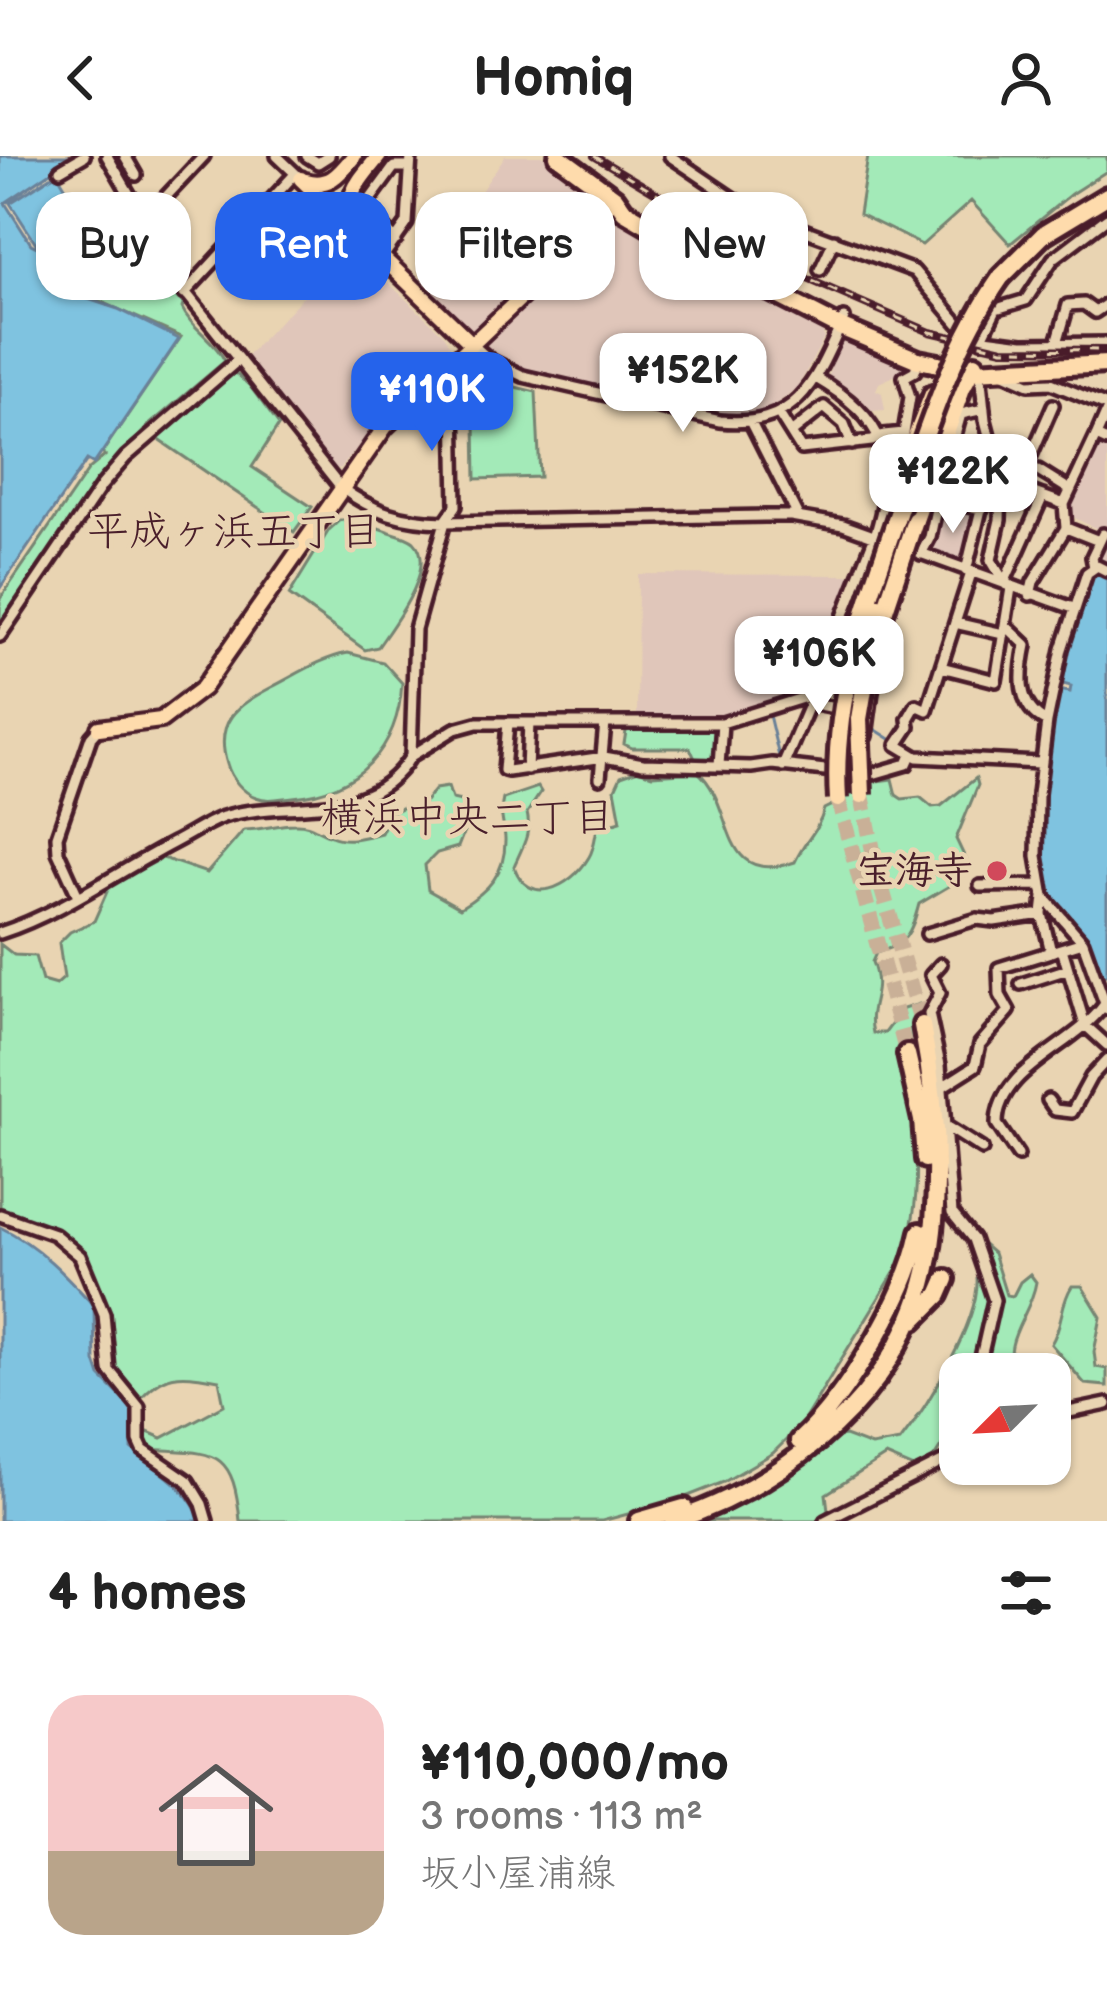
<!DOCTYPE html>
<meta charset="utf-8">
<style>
:root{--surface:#fff;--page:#f2f2f2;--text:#222;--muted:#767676;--line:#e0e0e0;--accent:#2563eb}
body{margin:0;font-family:"Balsamiq Sans","Klee One",sans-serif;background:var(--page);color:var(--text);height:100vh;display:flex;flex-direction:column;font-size:45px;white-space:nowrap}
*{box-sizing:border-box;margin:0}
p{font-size:39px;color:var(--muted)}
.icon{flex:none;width:66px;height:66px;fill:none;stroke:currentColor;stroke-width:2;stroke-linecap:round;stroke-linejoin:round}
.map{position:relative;height:1365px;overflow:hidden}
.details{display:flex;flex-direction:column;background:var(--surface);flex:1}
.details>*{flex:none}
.top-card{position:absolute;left:36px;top:36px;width:1035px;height:108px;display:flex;gap:24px}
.needle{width:78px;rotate:246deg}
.tools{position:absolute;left:939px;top:1197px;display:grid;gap:24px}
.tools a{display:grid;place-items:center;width:132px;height:132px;border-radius:24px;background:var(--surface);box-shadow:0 3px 9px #0004;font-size:60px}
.price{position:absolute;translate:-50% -102px;padding:0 27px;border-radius:24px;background:#fff;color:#222;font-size:39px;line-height:78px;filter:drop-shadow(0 3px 6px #0008)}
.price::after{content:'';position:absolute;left:50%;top:72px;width:36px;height:27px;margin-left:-18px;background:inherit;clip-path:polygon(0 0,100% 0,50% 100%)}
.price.current{background:var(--accent);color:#fff}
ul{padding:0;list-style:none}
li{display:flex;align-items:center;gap:36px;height:300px;padding:0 48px}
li+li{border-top:3px solid var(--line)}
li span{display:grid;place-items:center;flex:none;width:336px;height:240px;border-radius:36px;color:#555}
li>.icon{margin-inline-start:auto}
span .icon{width:144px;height:144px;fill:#fffc;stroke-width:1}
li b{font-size:51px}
h2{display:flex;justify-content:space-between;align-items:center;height:144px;padding:0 48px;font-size:51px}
.tag{padding:0 42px;border-radius:36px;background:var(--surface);box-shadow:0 3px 9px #0004;font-size:42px;line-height:108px}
.tag.current{background:var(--accent);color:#fff}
header{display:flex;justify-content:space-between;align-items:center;height:156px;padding:0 48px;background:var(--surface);font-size:54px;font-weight:800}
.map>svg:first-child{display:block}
.built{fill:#e0c6ba}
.green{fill:#a3eab8;stroke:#768472;stroke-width:3}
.water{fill:#7fc3e0;stroke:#6a8198;stroke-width:3}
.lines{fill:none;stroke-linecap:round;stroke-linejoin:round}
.stream{stroke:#6a8198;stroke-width:3}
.highway-tunnel{stroke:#c9b097;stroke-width:16;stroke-dasharray:16 8;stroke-linecap:butt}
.minor-casing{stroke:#4a1f2b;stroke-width:18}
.major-casing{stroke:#4a1f2b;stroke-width:22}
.highway-casing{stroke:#4a1f2b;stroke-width:26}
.minor{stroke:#e9d4b2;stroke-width:9}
.major{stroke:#fedbac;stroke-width:14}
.highway{stroke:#fedbac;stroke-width:16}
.rail-casing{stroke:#4a1f2b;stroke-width:8}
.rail{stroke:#e9d4b2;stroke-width:3;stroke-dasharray:9;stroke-linecap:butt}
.highway-bridge-casing{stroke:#4a1f2b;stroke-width:26;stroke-linecap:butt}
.highway-bridge{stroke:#fedbac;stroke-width:16}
.poi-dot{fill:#d1495b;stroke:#e9d4b2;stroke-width:4.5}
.labels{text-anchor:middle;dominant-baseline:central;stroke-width:9;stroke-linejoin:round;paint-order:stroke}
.poi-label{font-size:39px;font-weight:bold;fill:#4a1f2b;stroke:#e9d4b2;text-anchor:end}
.neighbourhood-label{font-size:42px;fill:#4a1f2b;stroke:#e9d4b2}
</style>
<header><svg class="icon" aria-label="back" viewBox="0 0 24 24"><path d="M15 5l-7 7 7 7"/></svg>Homiq<svg class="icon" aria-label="person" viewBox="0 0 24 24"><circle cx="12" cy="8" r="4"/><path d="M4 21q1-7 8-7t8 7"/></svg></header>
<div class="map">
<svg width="1107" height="1365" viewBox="0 0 1107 1365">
<rect width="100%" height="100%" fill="#e9d4b2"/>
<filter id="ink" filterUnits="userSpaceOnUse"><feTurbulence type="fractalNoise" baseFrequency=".00833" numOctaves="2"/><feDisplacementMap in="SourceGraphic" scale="24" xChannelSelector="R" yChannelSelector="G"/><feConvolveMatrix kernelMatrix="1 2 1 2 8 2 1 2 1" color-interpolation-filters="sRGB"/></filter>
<g filter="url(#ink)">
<!-- built -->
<path class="built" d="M505 0H543L620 61 822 171 824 182 798 231 770 253 750 259 730 258 522 219 490 202 417 129Z
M350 91 445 180 450 190 404 233 341 312 334 313 243 204Z
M847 183 907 206 909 213 879 227 876 234 882 237 885 254 873 255 829 220 832 202 839 188Z
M1096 285 1107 288V407L1096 401 1107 378 1069 359 1066 348Z
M943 348 974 354 977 360 964 408 927 393Z
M638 418 854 419 808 535 768 543 724 560 637 561Z"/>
<!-- green -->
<path class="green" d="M868 0H1107V15L1071 38 1010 88 971 45 922 89 859 58Z
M128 77 184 146 182 152C191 172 215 184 225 205L149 269 114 307 0 471V443L89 313 105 300 102 297 181 181 89 140 79 112 95 105Z
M474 209 511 230 536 236 540 321 476 323Z
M235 217 249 229 279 269 252 311 312 351 294 376 152 279 219 222Z
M340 364C356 363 371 370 387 375 395 378 407 380 414 386 439 411 392 470 378 491L365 494 289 439 329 374Z
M348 497 383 506 402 527C398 593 359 635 293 641 281 642 268 646 256 641 242 636 231 622 227 608 214 566 236 550 272 531 296 519 321 502 348 497Z
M720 568 717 607 696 605 690 592H632L624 588 627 569Z
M638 614 652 619 698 616C737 649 716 732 795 706 804 685 819 675 824 653L834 648 844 634 855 637 869 626 892 623 896 639 902 643 920 641 932 651 941 650 976 622 978 629 956 683 966 704 961 723 919 748C911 778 907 788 876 797L872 806C885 838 866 848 873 877H885L903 853 919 848 925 860 911 868 915 887 898 898C916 968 927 1034 902 1104L801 1269 773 1297 724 1326 673 1346 602 1365H240C233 1289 213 1298 148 1293L142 1285 143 1274 162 1282 224 1249 219 1224C182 1218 167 1213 139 1244L110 1203 108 1156 84 1097 60 1075 0 1051V788L14 799 35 800 42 825 56 829 64 822 59 787 70 776 94 765 110 729 163 702 207 717 244 674C262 674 277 668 294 668 311 667 316 675 331 680 347 687 365 681 381 677L391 656 406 650 417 655 435 633 448 631 452 643 466 646 471 658 458 691 437 697 425 709 428 734 460 752C488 735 506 718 505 682 504 668 499 658 503 643L538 631 541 636 527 657C532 676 522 692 514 710 528 752 571 732 589 701 594 693 595 682 597 672L621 665 615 633 621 620Z
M980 1086 993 1097 1006 1139 1013 1140 1020 1126 1030 1118 1036 1126C1031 1160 998 1187 1017 1218H987C980 1194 996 1175 999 1152 1001 1131 986 1106 980 1086Z
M982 1119 990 1152 977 1218H960V1261L931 1306 916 1313 886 1300 826 1338 828 1354 819 1365H693L784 1320 830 1282 845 1280 871 1290 900 1285C927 1251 980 1164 977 1122Z
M1072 1130H1082L1101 1161 1094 1196 1096 1211 1107 1213V1230L1085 1228 1051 1188C1063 1169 1060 1148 1072 1130Z"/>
<!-- water -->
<path class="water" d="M0 0H75L5 47 31 88 39 92 10 47 57 17 91 73 90 77 56 87H67L88 143 118 153 179 183 94 308 87 304 0 432Z
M1100 417 1107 421V819H1099L1087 781 1051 740 1045 726 1043 651 1058 534 1070 536 1071 530 1059 527 1090 422Z
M0 1071C38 1089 66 1119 94 1150L95 1205 100 1220 132 1252V1293C159 1316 188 1330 201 1365H0Z"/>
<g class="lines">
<!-- stream -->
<path class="stream" d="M769 559 780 605
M873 572 895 586"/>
<!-- highway-tunnel -->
<path class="highway-tunnel" d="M862 639 878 720 922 869
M838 643 907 898"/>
<defs>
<path id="minor" d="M107 0 135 48 120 60 128 73 140 74
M125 0 136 19
M204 0 144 64 140 79 340 331C375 357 402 365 445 366L766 360H791L843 369 1073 452
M277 0 299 21
M307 0 318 7 329 0
M670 0 750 54 914 115 970 181 1023 188 1107 187
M60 14 84 0
M396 84 371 57 369 45 394 11H410
M383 101 407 67 411 0
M820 114 834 84
M184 138 295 18
M981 184 996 153 1026 144 1053 103 1107 62
M1057 187 1068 149 1084 148 1095 156 1107 148
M472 188 490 204 523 220 720 265C798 273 816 224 844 162
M980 215 985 264 1001 326 1000 364 991 404 1006 429
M1004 217 1029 228 1051 227 1107 250
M779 258 801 293 872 285 884 279 904 277 910 241 904 221 915 215 918 204
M751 267 798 360
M791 277 824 251 844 268 852 288
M1096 280 1107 255
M997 309 1038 314 1070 334
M1026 311 1053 249
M1001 335 1034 337 1064 348
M954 348 955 279 961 258 984 253
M1066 372 1099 385
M921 398 930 381 938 344 982 353
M1094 411 1092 401 1103 378
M966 415 985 337 988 291
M1107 415 1097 410 1087 417 1062 493 1047 566 1038 638 1037 700 1044 741 1083 786 1107 853
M971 417 927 554 916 549 908 563 909 571 897 589 917 601 1040 607
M1005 425 1043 340
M1030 439 1033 426 1066 372 1064 348 1096 280 1107 285
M955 467 1003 478
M1005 469 1026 489C1020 518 1016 551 1047 566
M0 480 102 329 126 301 237 205
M941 511 996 525 1011 432
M810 547 845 554
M508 567 504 614 508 615 604 601 643 608 751 611 772 608 869 619 907 608 911 599
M866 580 875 514
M411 600 455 573 477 567H722L812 539 875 380C900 302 885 262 816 222
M719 609 722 567
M783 610 810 547 808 542
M527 613 529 567
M600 622 605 567
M980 730 1040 729
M78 740 58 696 57 680 91 581 99 572
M1044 741 1042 758 1051 796
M0 777C61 757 116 717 173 687 189 679 206 667 223 661 286 641 368 670 411 600L415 473 445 366 456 350 454 245
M927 778 977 763 994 765 1042 758
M1062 793 1085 869 1107 889
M941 808 931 819 940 837 929 858 940 909 952 1057 973 1083 994 1144 980 1206 984 1218
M1021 828 1068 813
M942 931 975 910 980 888 1009 855 1000 839 999 812 1083 786
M1048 944 1055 954 1072 956 1091 921 1107 904
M944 969 982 993
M1018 999 997 968C997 913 1074 891 1104 849
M0 1059 54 1078 80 1100 104 1158 109 1214 139 1251V1285L143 1294 188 1325 202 1348 207 1365
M1050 1260 1107 1248
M960 1297 954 1284 960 1277
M825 1365 960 1297"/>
<path id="major" d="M301 23 472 188
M306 25C330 32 340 17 354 0
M355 74C341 40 359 25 379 0
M99 572 161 564 203 532 385 271 532 131 615 42"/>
<path id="highway" d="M558 0 615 42 624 55 701 100 840 171 918 204 974 215 1107 208
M1001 121 1044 78 1107 40
M907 304 933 238
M915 364 962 232 975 208
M907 898 922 964 925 1003
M914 1164 939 1139 946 1123
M799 1285C847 1241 907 1140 920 1076
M639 1365 684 1352
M673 1365C776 1331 876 1256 915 1152 946 1074 938 951 922 869"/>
</defs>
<!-- minor casing -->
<use href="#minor" class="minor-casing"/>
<!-- major casing -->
<use href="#major" class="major-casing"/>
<!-- highway casing -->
<use href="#highway" class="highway-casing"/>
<!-- minor -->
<use href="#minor" class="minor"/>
<!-- major -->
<use href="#major" class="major"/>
<!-- highway -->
<use href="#highway" class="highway"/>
<defs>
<path id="rail" d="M594 0 780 111 930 176 1003 193 1107 194"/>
</defs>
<!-- rail casing -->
<use href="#rail" class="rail-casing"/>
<!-- rail -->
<use href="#rail" class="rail"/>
<defs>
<path id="highway-bridge" d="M883 460 915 364
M862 639 859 563 878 450
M838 643C831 538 871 437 904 340 930 265 955 187 1001 121"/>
</defs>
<!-- highway-bridge casing -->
<use href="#highway-bridge" class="highway-bridge-casing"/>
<!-- highway-bridge -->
<use href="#highway-bridge" class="highway-bridge"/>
</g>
</g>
<!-- markers -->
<circle class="poi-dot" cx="997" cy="715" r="12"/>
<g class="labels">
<!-- poi labels -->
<g class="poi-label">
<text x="973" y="715">宝海寺</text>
</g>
<!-- neighbourhood labels -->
<g class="neighbourhood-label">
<text x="234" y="376">平成ヶ浜五丁目</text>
<text x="468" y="662">横浜中央二丁目</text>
</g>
</g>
</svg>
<div class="tools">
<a><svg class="needle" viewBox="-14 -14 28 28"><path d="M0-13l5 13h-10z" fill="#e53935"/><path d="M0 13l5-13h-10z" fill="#767676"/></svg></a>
</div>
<b class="price" style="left:683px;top:279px">¥152K</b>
<b class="price current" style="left:432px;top:298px">¥110K</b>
<b class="price" style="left:953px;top:380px">¥122K</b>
<b class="price" style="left:819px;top:562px">¥106K</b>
<div class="top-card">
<a class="tag">Buy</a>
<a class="tag current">Rent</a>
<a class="tag">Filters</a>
<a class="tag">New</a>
</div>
</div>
<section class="details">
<h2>4 homes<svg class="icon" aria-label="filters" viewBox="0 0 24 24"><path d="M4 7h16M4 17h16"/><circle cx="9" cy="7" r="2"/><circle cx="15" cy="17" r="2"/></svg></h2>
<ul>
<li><span style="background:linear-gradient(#f6c9c9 65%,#b9a48a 0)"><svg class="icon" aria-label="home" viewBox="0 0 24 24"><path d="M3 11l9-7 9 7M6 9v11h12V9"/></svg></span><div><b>¥110,000/mo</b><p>3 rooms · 113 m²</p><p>坂小屋浦線</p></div></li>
</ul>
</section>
